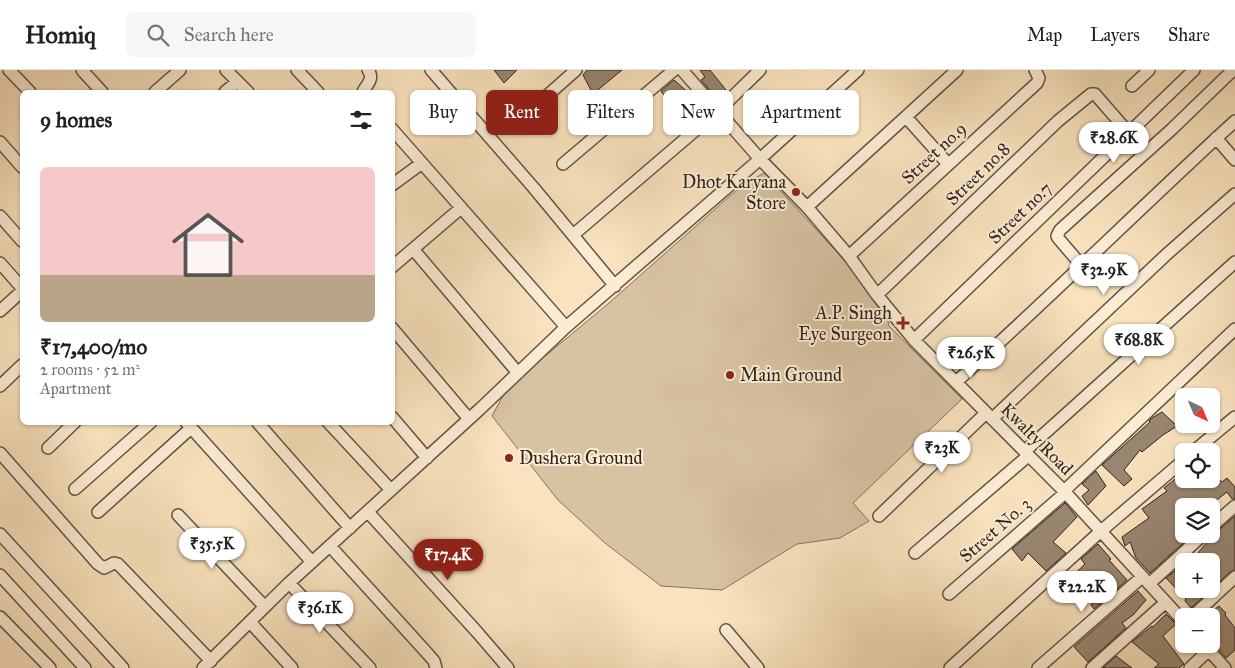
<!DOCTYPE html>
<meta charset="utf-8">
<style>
:root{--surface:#fff;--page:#f6f6f6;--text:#202124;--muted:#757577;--line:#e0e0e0;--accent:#8f2418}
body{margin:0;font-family:"IM FELL Great Primer",serif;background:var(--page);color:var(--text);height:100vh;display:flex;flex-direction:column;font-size:19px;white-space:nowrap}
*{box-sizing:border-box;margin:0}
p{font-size:16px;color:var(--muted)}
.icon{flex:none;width:28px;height:28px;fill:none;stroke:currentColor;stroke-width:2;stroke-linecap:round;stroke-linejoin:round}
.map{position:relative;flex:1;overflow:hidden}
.side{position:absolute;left:20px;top:20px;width:375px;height:335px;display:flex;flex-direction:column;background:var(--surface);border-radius:8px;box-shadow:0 1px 4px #0004}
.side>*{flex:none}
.guide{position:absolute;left:410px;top:20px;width:475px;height:45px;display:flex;gap:10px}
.needle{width:32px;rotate:136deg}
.buttons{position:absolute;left:1175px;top:318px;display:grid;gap:10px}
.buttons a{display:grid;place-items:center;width:45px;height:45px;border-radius:8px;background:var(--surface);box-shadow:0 1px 4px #0004;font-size:25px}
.price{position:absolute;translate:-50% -42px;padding:0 11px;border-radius:18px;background:#fff;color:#222;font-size:16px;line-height:32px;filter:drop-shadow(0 1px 2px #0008)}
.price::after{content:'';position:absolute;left:50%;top:30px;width:15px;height:11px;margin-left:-8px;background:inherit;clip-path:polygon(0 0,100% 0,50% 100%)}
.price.selected{background:var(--accent);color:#fff}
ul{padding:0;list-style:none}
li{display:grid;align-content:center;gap:10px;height:265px;padding:0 20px}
li span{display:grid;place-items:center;height:155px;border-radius:8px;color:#555}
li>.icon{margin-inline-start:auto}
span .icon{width:90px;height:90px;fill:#fffc;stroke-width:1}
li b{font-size:21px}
h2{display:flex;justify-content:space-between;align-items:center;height:60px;padding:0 20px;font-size:21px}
.tag{padding:0 18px;border-radius:8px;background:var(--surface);box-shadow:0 1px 4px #0004;font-size:18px;line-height:45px}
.tag.selected{background:var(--accent);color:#fff}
header{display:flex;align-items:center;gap:30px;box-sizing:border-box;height:70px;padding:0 25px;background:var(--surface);border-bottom:1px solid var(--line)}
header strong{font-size:24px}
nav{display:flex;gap:28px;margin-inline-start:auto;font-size:18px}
.search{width:350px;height:45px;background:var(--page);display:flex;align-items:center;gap:12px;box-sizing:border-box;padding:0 18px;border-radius:8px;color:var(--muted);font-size:19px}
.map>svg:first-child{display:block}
.green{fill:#d7c2a2;stroke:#847260}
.building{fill:#998671;stroke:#30231e}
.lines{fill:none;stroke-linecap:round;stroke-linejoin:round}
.minor-casing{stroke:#625346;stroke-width:14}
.minor{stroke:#fbecd4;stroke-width:11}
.poi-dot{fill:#8f2418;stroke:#fbecd4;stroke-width:2}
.labels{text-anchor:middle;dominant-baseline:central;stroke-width:4;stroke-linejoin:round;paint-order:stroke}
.street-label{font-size:18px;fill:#30231e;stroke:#fbecd4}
.poi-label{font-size:18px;fill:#30231e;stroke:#fbecd4;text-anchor:end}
</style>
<header>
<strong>Homiq</strong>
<div class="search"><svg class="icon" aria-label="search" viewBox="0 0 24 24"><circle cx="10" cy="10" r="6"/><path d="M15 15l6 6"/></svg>Search here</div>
<nav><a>Map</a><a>Layers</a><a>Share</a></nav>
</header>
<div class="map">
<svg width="1235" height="598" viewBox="0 0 1235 598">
<rect width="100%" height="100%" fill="#f9e2bd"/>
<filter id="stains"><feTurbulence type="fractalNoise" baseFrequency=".004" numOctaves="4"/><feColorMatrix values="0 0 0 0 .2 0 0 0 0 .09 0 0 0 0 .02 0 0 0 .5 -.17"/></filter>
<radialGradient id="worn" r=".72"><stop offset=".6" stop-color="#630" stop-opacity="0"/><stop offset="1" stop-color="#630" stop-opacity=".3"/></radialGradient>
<!-- green -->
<path class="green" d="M764 103 847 193 889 253 888 255 962 329 853 433 869 451 840 468 797 474 722 520 661 516 605 473 558 430 492 346 504 324 538 292 609 233 731 125 743 115Z"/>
<!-- building -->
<path class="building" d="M494 0H517L504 13Z
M587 0H622L593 24 583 5Z
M700 0H710L726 20 718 30 701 10 705 7Z
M674 10 690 24 675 41 661 21Z
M1162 342 1177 356 1163 365 1142 382 1140 380 1124 400 1132 409 1124 416 1102 395 1150 352 1149 351 1152 348Z
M1096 401 1106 416 1088 435 1082 426 1089 420 1082 414Z
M1211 401 1222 412 1227 408 1235 417V429H1232L1227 422 1209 436H1184V464H1193L1150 503 1136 488 1130 472 1125 476 1122 467 1149 448 1142 439 1167 421 1164 418 1179 406 1182 409H1211Z
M1065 433 1077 447 1053 472 1066 483 1046 501 1028 483 1022 491 1012 479Z
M1235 446V500L1230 502 1191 538 1185 531 1186 529 1166 508 1184 494V519H1211V506L1216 501 1211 497V491H1191L1214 464Z
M1098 474 1111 489 1109 490 1127 510 1094 539 1091 535 1099 526 1086 516 1079 524 1068 510 1085 494 1081 489Z
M1138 521 1146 530 1133 545 1122 553 1126 558 1088 592 1074 577Z
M1219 536 1226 543 1225 545 1235 558V580L1226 588 1219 580 1211 566V542Z
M1166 544 1176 554 1163 566 1184 594 1179 598H1154L1159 594 1132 572 1152 556 1153 557Z
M1116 586 1132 598H1103Z"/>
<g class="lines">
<defs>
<path id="minor" d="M9 0 30 22
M82 0 102 22
M226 0 248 22
M297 0 318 22
M431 0 533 117 615 216
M682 0 760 89 807 137 849 186 877 225 914 270 1064 421 1184 552
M1132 16 1149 0
M155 22 180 0
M225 22 237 12
M363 22C366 15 375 9 368 0
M906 47 948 94
M522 48 576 0
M392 59 566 257
M1216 68 1235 90
M0 72 22 97
M563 94 674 0
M392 115 422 93
M807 137 957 0
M0 146 22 171
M573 165 718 41 760 0
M413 179 518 303
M849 186 1037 13 1039 8 1035 0
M0 193 22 218
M1082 196 1058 168 1057 166 1060 160 1172 59 1233 0
M392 197 461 138
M877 225 1058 51 1091 24H1095L1128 62
M0 241 22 221
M392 258 469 349
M914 270 1194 0
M956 312C1051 227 1141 137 1235 51
M0 316 22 295
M392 347 427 388
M992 349 1167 184 1235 124
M186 352 312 492
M328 352 391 420
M258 353 350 458
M48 378 75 352
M1025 381 1235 192
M1194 381 1235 347
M0 383 98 494 104 498 114 493 118 494 211 591
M75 419 151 352
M1064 421 1235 259
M98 442 191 358
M368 442 477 562 508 598
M178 445 265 537
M879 446 986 343
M1211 457 1235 436
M0 464 123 598
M330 476 427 583 434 591 436 598
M915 483 1028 386
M0 505 85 598
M289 513 370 598
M1149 514 1204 464
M949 524 1065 423
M1193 546 1235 507
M0 547 50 598
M250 552 292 598
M726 560 758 598
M1203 574 1225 598
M203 598 289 513 480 339 566 257 760 89 858 0
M950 598 1101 461 1184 390
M1038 598 1142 507
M1092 598 1166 532
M1190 598 1209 580"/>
</defs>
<!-- minor casing -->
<use href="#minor" class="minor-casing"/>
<!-- minor -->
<use href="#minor" class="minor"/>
</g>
<!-- markers -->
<g class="poi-dot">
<circle cx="796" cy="122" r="5"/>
<path d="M900.5 245.5h5v5h5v5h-5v5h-5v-5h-5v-5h5z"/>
<circle cx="730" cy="305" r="5"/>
<circle cx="509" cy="388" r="5"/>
</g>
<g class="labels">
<!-- street labels -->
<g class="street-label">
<text transform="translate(934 83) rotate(-43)">Street no.9</text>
<text transform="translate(978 104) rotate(-44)">Street no.8</text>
<text transform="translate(1020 143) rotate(-44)">Street no.7</text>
<text transform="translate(1037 369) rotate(45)">Kwalty Road</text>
<text transform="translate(995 460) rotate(-41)">Street No. 3</text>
</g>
<!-- poi labels -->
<g class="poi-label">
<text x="786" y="112">Dhot Karyana<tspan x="786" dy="21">Store</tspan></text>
<text x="892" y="243">A.P. Singh<tspan x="892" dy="21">Eye Surgeon</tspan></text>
<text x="740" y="305" text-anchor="start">Main Ground</text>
<text x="519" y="388" text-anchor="start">Dushera Ground</text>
</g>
</g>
<rect width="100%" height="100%" filter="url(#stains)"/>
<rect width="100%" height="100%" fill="url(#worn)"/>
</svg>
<div class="buttons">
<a><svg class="needle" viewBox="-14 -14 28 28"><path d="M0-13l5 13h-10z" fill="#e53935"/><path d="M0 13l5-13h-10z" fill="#757577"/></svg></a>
<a><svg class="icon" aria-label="locate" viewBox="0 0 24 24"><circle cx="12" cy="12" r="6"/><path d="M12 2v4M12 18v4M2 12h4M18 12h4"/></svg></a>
<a><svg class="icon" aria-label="layers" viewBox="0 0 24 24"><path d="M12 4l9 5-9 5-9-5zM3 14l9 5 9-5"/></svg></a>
<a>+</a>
<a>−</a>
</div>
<b class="price" style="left:1114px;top:94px">₹28.6K</b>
<b class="price" style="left:1104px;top:226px">₹32.9K</b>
<b class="price" style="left:1139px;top:296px">₹68.8K</b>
<b class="price" style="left:971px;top:309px">₹26.5K</b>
<b class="price" style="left:942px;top:404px">₹23K</b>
<b class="price" style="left:212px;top:500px">₹35.5K</b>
<b class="price selected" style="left:448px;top:511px">₹17.4K</b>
<b class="price" style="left:1082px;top:543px">₹22.2K</b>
<b class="price" style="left:320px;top:564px">₹36.1K</b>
<div class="guide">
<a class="tag">Buy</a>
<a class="tag selected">Rent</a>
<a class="tag">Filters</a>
<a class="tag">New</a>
<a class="tag">Apartment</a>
</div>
<section class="side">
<h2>9 homes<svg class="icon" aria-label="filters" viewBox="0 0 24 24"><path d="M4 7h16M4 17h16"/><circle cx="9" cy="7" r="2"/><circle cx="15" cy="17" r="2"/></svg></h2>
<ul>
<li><span style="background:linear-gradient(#f6c9c9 70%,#b9a48a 0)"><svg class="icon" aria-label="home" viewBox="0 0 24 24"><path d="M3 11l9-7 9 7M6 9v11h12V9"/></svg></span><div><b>₹17,400/mo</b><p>2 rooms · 52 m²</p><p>Apartment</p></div></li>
</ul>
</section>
</div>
